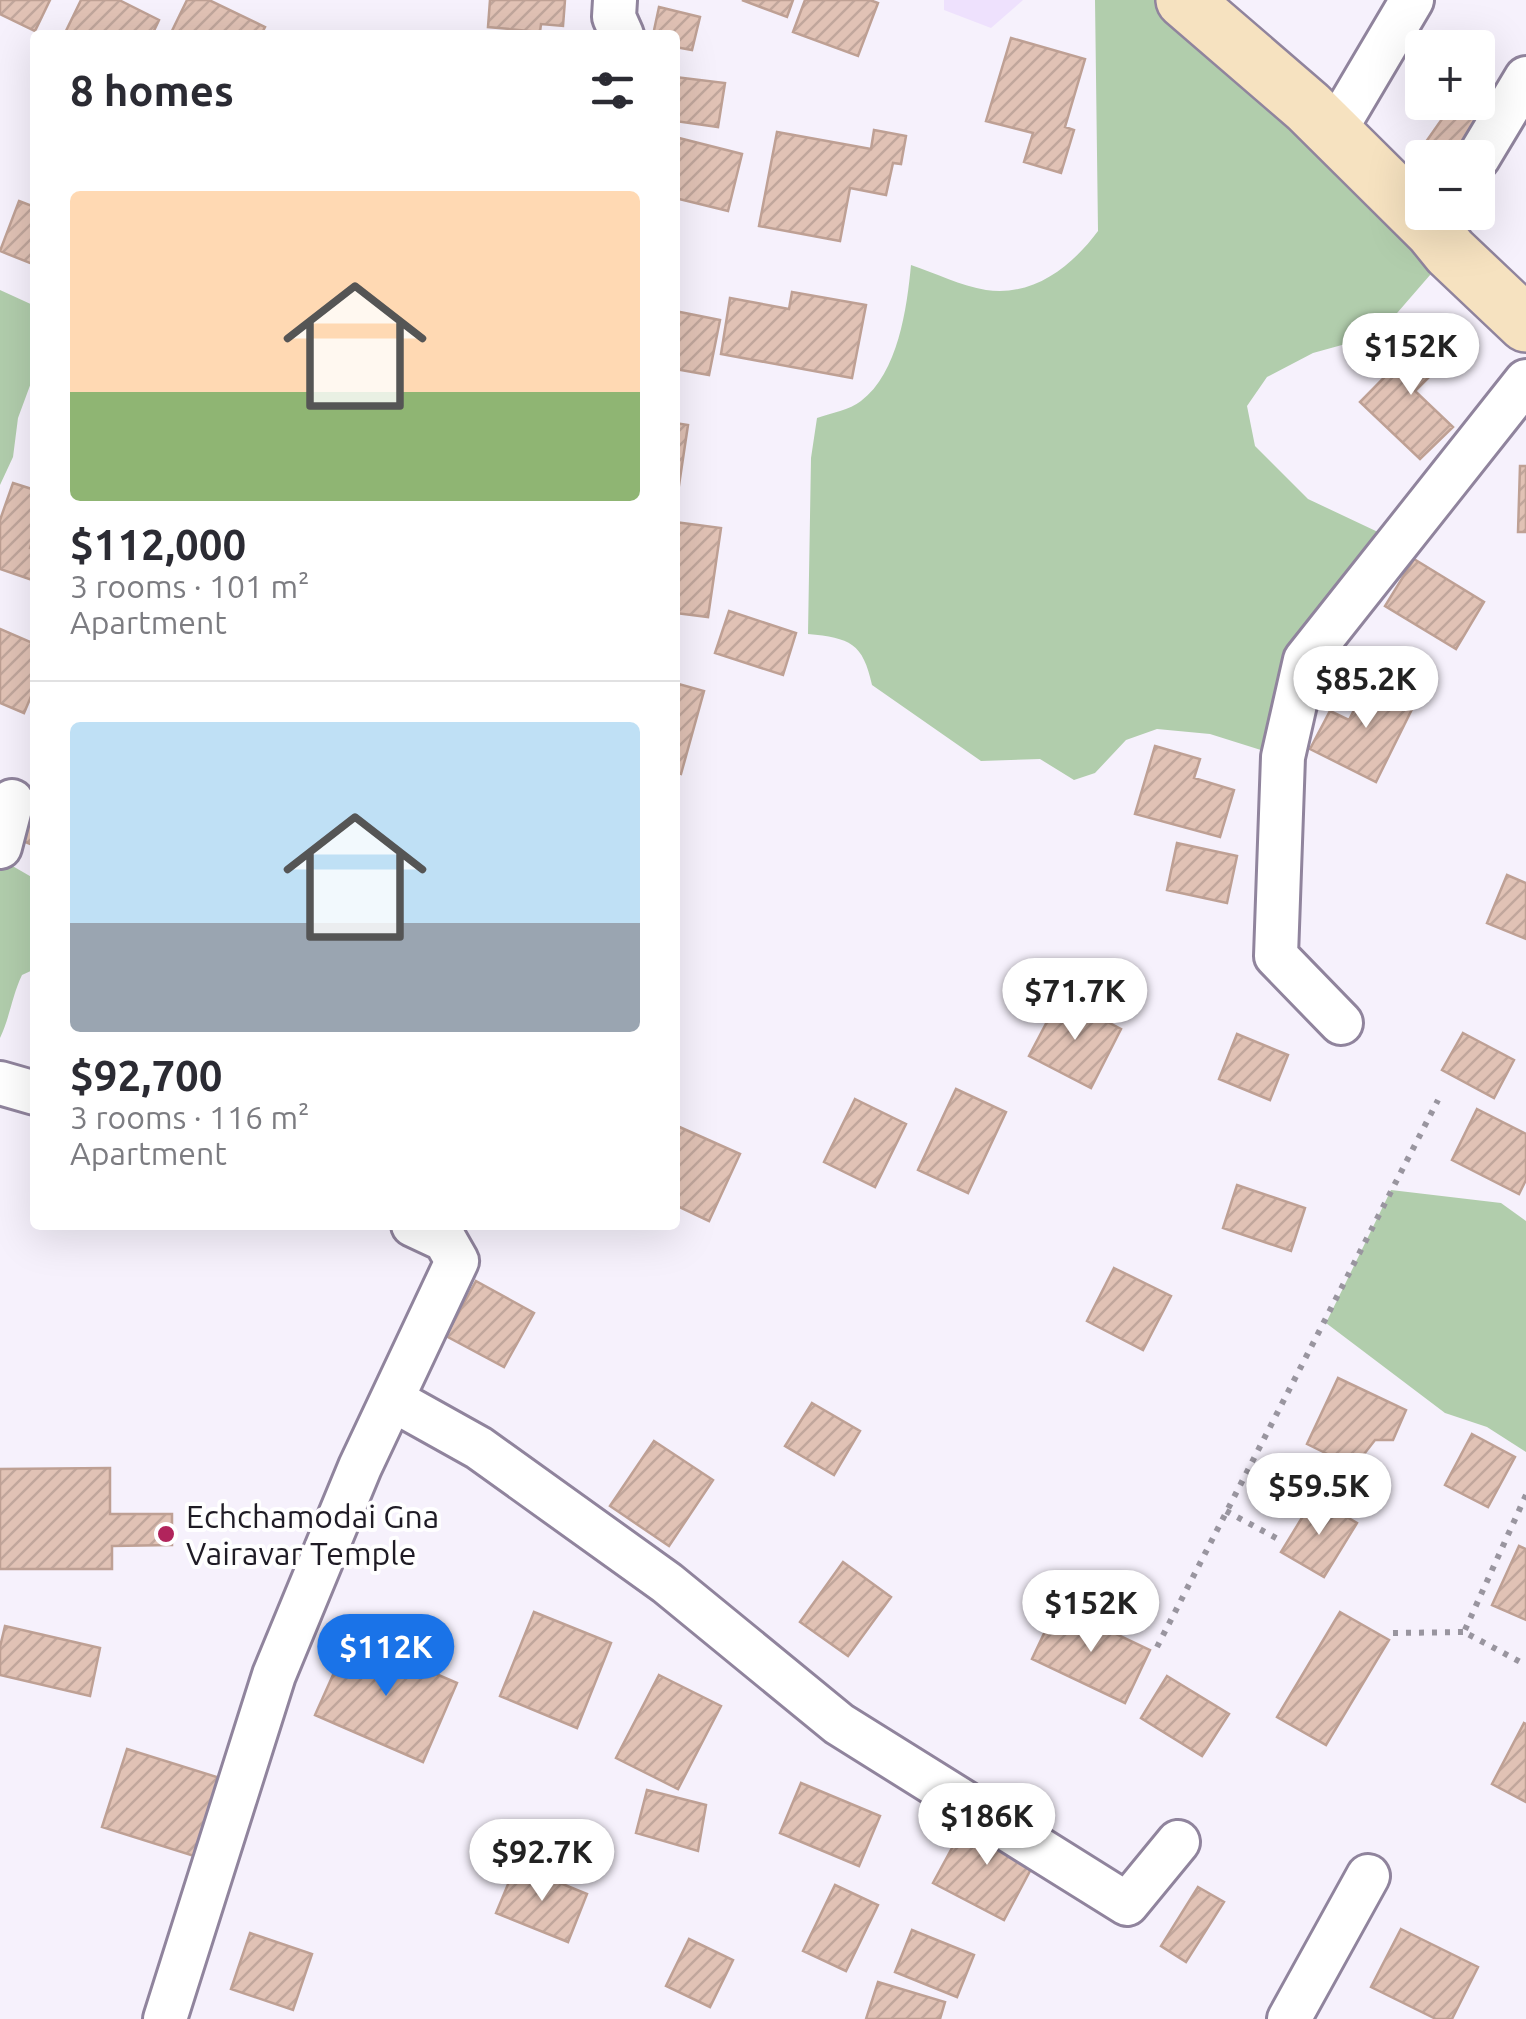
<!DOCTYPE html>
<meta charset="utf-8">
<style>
:root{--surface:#fff;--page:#f7f7f7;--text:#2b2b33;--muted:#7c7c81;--line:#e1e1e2;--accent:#1a73e8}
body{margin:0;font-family:Ubuntu,sans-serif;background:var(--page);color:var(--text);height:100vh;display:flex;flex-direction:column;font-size:38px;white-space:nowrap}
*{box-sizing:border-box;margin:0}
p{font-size:32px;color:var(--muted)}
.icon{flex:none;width:55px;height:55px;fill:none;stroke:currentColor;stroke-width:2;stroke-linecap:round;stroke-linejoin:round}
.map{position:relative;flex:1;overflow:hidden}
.sheet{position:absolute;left:30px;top:30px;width:650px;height:1200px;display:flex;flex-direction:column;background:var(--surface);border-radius:10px;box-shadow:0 10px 40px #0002}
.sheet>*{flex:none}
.tools{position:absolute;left:1405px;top:30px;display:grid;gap:20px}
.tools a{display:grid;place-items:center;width:90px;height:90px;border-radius:10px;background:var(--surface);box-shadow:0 10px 40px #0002;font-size:50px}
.price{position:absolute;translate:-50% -85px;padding:0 22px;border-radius:35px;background:#fff;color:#222;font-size:32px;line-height:65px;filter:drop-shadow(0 2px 5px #0008)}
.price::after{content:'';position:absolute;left:50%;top:60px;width:30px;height:22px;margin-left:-15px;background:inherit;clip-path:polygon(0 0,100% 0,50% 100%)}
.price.current{background:var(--accent);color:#fff}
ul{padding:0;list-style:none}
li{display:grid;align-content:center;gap:20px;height:530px;padding:0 40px}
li+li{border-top:2px solid var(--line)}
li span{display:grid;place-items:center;height:310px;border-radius:10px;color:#555}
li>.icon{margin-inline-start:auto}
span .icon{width:180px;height:180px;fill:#fffc;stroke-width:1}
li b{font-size:42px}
h2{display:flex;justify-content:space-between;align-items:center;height:120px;padding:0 40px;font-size:42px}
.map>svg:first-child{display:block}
.built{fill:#eee1fd}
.green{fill:#b1cdac}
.building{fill:url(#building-hatch);stroke:#bea094;stroke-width:2.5}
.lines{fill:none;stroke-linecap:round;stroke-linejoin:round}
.street-casing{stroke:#90849d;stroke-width:48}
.secondary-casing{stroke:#90849d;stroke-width:60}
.path{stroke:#99959f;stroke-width:6;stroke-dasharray:5 8;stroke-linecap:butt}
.street{stroke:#fff;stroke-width:42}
.secondary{stroke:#f6e2c0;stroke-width:55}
.poi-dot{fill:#b1245c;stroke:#fff;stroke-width:4}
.labels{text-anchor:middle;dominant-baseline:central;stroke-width:8;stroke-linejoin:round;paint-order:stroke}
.poi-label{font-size:32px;fill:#1f1b25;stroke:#fff;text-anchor:start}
</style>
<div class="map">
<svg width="1526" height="2019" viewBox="0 0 1526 2019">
<defs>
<pattern id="building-hatch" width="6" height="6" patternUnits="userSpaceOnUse" patternTransform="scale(2.5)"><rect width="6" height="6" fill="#e1c2b5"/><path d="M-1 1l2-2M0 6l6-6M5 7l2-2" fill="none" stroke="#c1a69c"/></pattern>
</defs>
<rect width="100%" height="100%" fill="#f6f1fc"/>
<!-- built -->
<path class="built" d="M944 0H1023L991 28 944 10Z"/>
<!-- green -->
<path class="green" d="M1095 0H1184L1450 252 1378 335 1313 353 1267 377 1247 406 1255 446 1308 499 1397 541 1305 660 1283 757 1210 734 1157 729 1126 740 1095 773 1074 780 1040 759 981 761 872 685C863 643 850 638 808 634L811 458 817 418C831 413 850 410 861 401 898 373 907 308 911 265 935 273 961 286 986 290 1034 297 1072 266 1098 231Z
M0 290 35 306V372L18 418 13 457 0 485Z
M0 849 9 864 35 879V969L22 975C12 996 10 1017 0 1038Z
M1391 1190 1501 1203 1526 1221V1452L1487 1427 1445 1413 1326 1323Z"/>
<!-- building -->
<path class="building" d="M0 0H50L35 31 0 14Z
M81 0H119L159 20 152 35H64Z
M187 0H209L265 27 261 35H170Z
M490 0H565L563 26 541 24 540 32 488 27Z
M742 0H793L787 17Z
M805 0H870L878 3 858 56 793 32Z
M659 7 700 17 692 50 675 47V35H653Z
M1011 38 1085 59 1065 127 1074 130 1061 173 1024 162 1033 133 986 121Z
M675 77 725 83 718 127 675 121Z
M1454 102H1472L1497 120 1470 158H1422V175L1409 166Z
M874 130 906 136 901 164 893 163 886 195 850 188 840 241 759 226 777 132 871 149Z
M675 137 742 154 728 211 675 198Z
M19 201 35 207V265L0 251Z
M792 292 866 305 852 378 721 354 730 298 789 309Z
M675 311 720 320 709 375 675 369Z
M1430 331 1453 353 1415 391 1453 427 1420 459 1360 402Z
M675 423 688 425 678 492H675Z
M1520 466H1526V532H1518Z
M13 483 35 490V533L30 548 35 550V581L0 569V520Z
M675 522 721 528 708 617 675 613Z
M1414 559 1484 602 1456 649 1385 606Z
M729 611 796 633 783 675 715 653Z
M0 629 35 644V687L24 713 0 703Z
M1370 678 1416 701 1376 782 1310 749 1330 711 1349 720Z
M675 683 704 691 681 774 675 772Z
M1155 746 1200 759 1194 778 1234 790 1220 837 1135 814Z
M34 780H35V846L13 837Z
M1177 843 1237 856 1227 903 1167 890Z
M1507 875 1526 883V939L1487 923Z
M1060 997 1121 1029 1091 1088 1029 1056Z
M1463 1033 1514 1060 1494 1098 1442 1070Z
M1237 1034 1288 1055 1270 1100 1219 1079Z
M956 1089 1006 1112 968 1193 918 1170Z
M855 1099 906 1124 875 1187 824 1162Z
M1477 1109 1526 1134V1180L1519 1194 1452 1160Z
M675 1125 740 1154 709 1221 675 1205Z
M1237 1185 1305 1208 1291 1251 1223 1228Z
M1114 1268 1171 1296 1143 1350 1087 1321Z
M476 1281 534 1313 504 1367 446 1336Z
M1338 1378 1406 1410 1393 1440H1375L1354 1467 1307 1444Z
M812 1403 860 1431 834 1475 785 1446Z
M1472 1434 1515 1457 1488 1507 1445 1485Z
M654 1441 713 1480 669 1546 610 1506Z
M110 1468V1514H172V1545L112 1546V1569H0V1469Z
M1314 1498 1357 1523 1324 1577 1281 1552Z
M1519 1546 1526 1549V1620L1492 1605Z
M843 1562 891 1597 848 1656 800 1622Z
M1057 1606 1150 1650 1125 1703 1032 1659Z
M534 1612 611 1643 577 1728 500 1696Z
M1340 1612 1389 1640 1326 1745 1277 1717Z
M5 1626 100 1648 90 1696 0 1675V1647Z
M350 1637 457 1683 423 1762 315 1715Z
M659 1675 721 1706 678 1789 616 1758Z
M1167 1676 1229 1714 1202 1756 1141 1718Z
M1524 1723 1526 1724V1802L1492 1784Z
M127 1749 220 1778 194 1856 102 1827Z
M801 1783 880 1816 859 1866 780 1833Z
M647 1790 706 1805 698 1851 636 1833Z
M970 1815 1040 1852 1004 1920 933 1883Z
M516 1865 587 1894 568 1942 496 1913Z
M835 1885 878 1905 846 1971 803 1951Z
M1198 1887 1224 1902 1186 1962 1161 1946Z
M1401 1929 1478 1967 1452 2019H1436L1371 1987Z
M912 1930 974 1955 957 1997 895 1972Z
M250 1933 312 1954 293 2010 231 1989Z
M689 1939 733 1960 710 2007 666 1986Z
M878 1982 945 2002 940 2019H866Z"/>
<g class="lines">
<defs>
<path id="street" d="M615 0 614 17 622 35
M1334 132 1412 0
M1478 158 1526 78
M0 847 12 801
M1341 1023 1276 956 1283 757 1305 660 1526 381
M0 1083 35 1093
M393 1400 479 1448 667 1583 839 1724 1127 1904 1178 1842
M165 2019 274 1675 360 1467 457 1261 445 1240 413 1225
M1289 2019 1368 1876"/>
<path id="secondary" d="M1184 0 1308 107 1433 231 1450 252 1526 324"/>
</defs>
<!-- street casing -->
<use href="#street" class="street-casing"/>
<!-- secondary casing -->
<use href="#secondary" class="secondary-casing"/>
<!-- path -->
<path class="path" d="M1526 1495 1464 1632 1526 1665
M1226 1511 1278 1539
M1393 1633 1464 1632
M1157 1647 1438 1100"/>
<!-- street -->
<use href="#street" class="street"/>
<!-- secondary -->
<use href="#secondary" class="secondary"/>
</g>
<!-- markers -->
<circle class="poi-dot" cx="166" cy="1534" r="10"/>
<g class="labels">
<!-- poi labels -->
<g class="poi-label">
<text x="186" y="1516">Echchamodai Gna<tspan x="186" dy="37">Vairavar Temple</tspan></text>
</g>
</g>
</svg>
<div class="tools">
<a>+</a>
<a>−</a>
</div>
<b class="price" style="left:1411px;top:398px">$152K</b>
<b class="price" style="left:1366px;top:731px">$85.2K</b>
<b class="price" style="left:1075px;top:1043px">$71.7K</b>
<b class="price" style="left:1319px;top:1538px">$59.5K</b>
<b class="price" style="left:1091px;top:1655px">$152K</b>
<b class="price current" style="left:386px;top:1699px">$112K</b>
<b class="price" style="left:987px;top:1868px">$186K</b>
<b class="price" style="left:542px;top:1904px">$92.7K</b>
<section class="sheet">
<h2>8 homes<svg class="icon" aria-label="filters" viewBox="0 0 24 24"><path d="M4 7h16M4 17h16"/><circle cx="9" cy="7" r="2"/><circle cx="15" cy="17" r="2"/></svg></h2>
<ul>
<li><span style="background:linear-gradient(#ffd9b3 65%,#8fb573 0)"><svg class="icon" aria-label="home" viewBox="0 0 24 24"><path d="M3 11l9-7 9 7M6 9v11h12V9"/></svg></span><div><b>$112,000</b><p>3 rooms · 101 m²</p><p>Apartment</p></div></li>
<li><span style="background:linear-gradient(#bfe0f5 65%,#9aa5b1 0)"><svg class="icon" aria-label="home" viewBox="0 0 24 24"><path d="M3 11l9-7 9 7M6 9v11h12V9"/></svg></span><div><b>$92,700</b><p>3 rooms · 116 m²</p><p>Apartment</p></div></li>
</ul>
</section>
</div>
